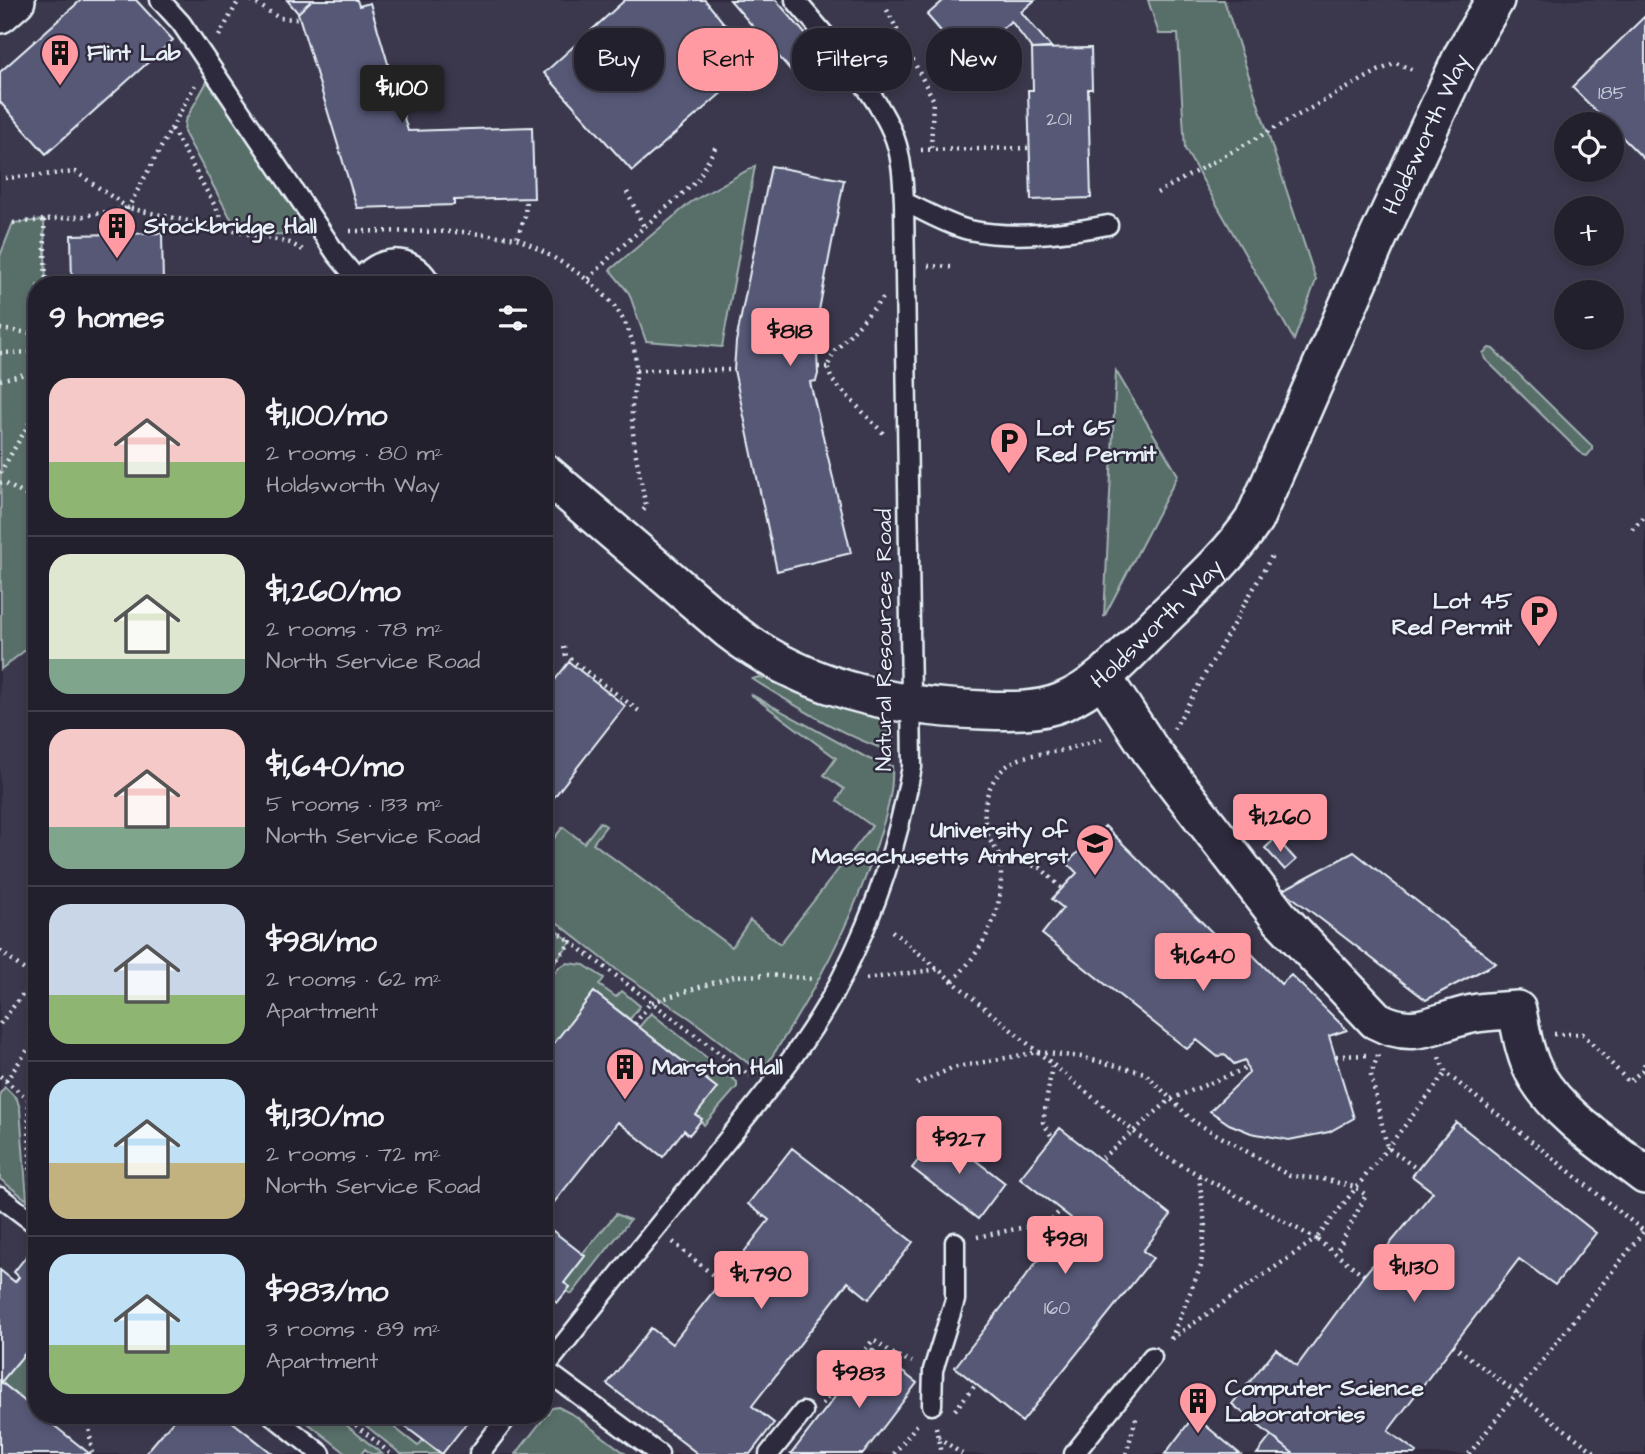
<!DOCTYPE html>
<meta charset="utf-8">
<style>
:root{--surface:#23202e;--page:#2b2836;--text:#f1f3f6;--muted:#a3a3aa;--line:#403e4a;--accent:#ff9aa2}
body{margin:0;font-family:"Architects Daughter",sans-serif;background:var(--page);color:var(--text);height:100vh;display:flex;flex-direction:column;font-size:26px;white-space:nowrap}
*{box-sizing:border-box;margin:0}
p{font-size:23px;color:var(--muted)}
.icon{flex:none;width:38px;height:38px;fill:none;stroke:currentColor;stroke-width:2;stroke-linecap:round;stroke-linejoin:round}
.map{position:relative;flex:1;overflow:hidden}
.sheet{position:absolute;left:28px;top:276px;width:525px;height:1148px;display:flex;flex-direction:column;background:var(--surface);border-radius:28px;box-shadow:0 4px 10px #0003,0 0 0 2px var(--line)}
.sheet>*{flex:none}
.hud{position:absolute;left:574px;top:28px;width:665px;height:63px;display:flex;gap:14px}
.fabs{position:absolute;left:1554px;top:112px;display:grid;gap:14px}
.fabs a{display:grid;place-items:center;width:70px;height:70px;border-radius:50%;background:var(--surface);box-shadow:0 4px 10px #0003,0 0 0 2px var(--line);font-size:35px}
.price{position:absolute;translate:-50% -60px;padding:0 16px;border-radius:7px;background:var(--accent);color:#111;font-size:23px;line-height:46px;filter:drop-shadow(0 2px 4px #0008)}
.price::after{content:'';position:absolute;left:50%;top:42px;width:21px;height:16px;margin-left:-10px;background:inherit;clip-path:polygon(0 0,100% 0,50% 100%)}
.price.on{background:#222;color:#fff}
ul{padding:0;list-style:none}
li{display:flex;align-items:center;gap:21px;height:175px;padding:0 21px}
li+li{border-top:2px solid var(--line)}
li span{display:grid;place-items:center;flex:none;width:196px;height:140px;border-radius:21px;color:#555}
li>.icon{margin-inline-start:auto}
span .icon{width:84px;height:84px;fill:#fffc;stroke-width:1}
li b{font-size:30px}
h2{display:flex;justify-content:space-between;align-items:center;height:84px;padding:0 21px;font-size:30px}
.pill{padding:0 24px;border-radius:28px;background:var(--surface);box-shadow:0 4px 10px #0003,0 0 0 2px var(--line);font-size:24px;line-height:63px}
.pill.on{background:var(--accent);color:#111}
.map>svg:first-child{display:block}
.built{fill:#3b384e;fill-rule:evenodd}
.green{fill:#596e68;stroke:#a0b0b0;stroke-width:2}
.building{fill:#565976;stroke:#e8f1f8;stroke-width:2}
.lines{fill:none;stroke-linecap:round;stroke-linejoin:round}
.lane-casing{stroke:#e8f1f8;stroke-width:23}
.street-casing{stroke:#e8f1f8;stroke-width:42}
.path{stroke:#e8f1f8;stroke-width:4.5;stroke-dasharray:2 5;stroke-linecap:butt}
.lane{stroke:#2f2a3d;stroke-width:18}
.street{stroke:#2f2a3d;stroke-width:37}
.labels{text-anchor:middle;dominant-baseline:central;stroke-width:5;stroke-linejoin:round;paint-order:stroke}
.number-label{font-size:19px;fill:#c4cbd8}
.poi-label{font-size:23px;font-weight:bold;fill:#e8f1f8;stroke:#2f2a3d;text-anchor:start}
.street-label{font-size:23px;fill:#e8f1f8;stroke:#2f2a3d}
</style>
<div class="map">
<svg width="1645" height="1454" viewBox="0 0 1645 1454">
<rect width="100%" height="100%" fill="#2f2a3d"/>
<filter id="ink" filterUnits="userSpaceOnUse"><feTurbulence type="fractalNoise" baseFrequency=".0143" numOctaves="2"/><feDisplacementMap in="SourceGraphic" scale="14" xChannelSelector="R" yChannelSelector="G"/><feConvolveMatrix kernelMatrix="1 2 1 2 8 2 1 2 1" color-interpolation-filters="sRGB"/></filter>
<g filter="url(#ink)">
<!-- built -->
<path class="built" d="M0 0H1645V1454H0ZM1566 124H1612V170H1566ZM1566 208H1612V254H1566ZM37 285H544V1416H37ZM1566 292H1612V338H1566Z"/>
<!-- green -->
<path class="green" d="M1148 0H1224L1316 280 1294 340 1185 149 1178 34H1159Z
M208 80 307 227 303 232C282 237 244 235 230 217L184 132 185 121Z
M755 166 722 347 646 341 629 293 610 270 691 202Z
M44 220 46 285H37V641L1 669 0 256 13 223Z
M1489 348 1493 349 1592 446V450L1587 456 1583 455 1485 359 1483 353Z
M1116 371 1178 475 1104 617Z
M759 677 774 680 848 708 885 719 893 729V752C844 737 796 706 752 679Z
M750 694 869 759 892 766C894 792 885 819 877 844 851 927 809 1002 761 1073L691 1019 617 970 544 912V851L563 827 584 843 600 822 606 826 593 843 732 947 750 920 780 944 872 826 837 801 844 789 824 775 836 758Z
M544 921 571 942 544 975Z
M567 963 584 965 604 978 599 985 616 997 622 991 640 1006 630 1019 594 992 544 1056V985L559 967Z
M651 1013 737 1082V1087L704 1125 696 1115 717 1088 639 1027Z
M5 1087 17 1099 20 1109 27 1200 0 1179V1093Z
M616 1214 630 1220 572 1294 567 1291 570 1287 564 1283 585 1256 582 1254Z
M37 1339V1403L33 1408 1 1382Z
M558 1407 574 1415 626 1454H516L552 1408Z
M299 1416H335L382 1454H371L365 1449 361 1454H347Z
M354 1416H391L394 1418 390 1424 418 1446 423 1440 440 1454H401Z"/>
<!-- building -->
<path class="building" d="M81 0H136L173 40 46 154 0 102V72Z
M287 0H312L298 13Z
M312 0H357L359 6 370 3 408 131 532 127 534 198 454 200V205L357 208 298 13Z
M625 0H705L756 63 632 171 544 73Z
M730 0H776L826 58 800 81Z
M944 0H1035L1021 12 1052 48 1032 49 1011 21 966 60 927 15Z
M1645 16V160L1572 87Z
M1091 48 1092 89H1088L1091 198 1031 200 1028 90H1033L1032 49Z
M771 166 844 180 811 352 817 353 818 374 816 381 810 382 851 553 777 571 734 370 736 342Z
M162 233 163 285H72L71 235Z
M569 662 625 706 544 810V694Z
M1105 826 1241 961 1250 952 1281 984 1291 975 1347 1030 1329 1036 1354 1118 1329 1132 1289 1140 1251 1133 1229 1124 1210 1111 1249 1073 1245 1060 1234 1064 1224 1054 1218 1057 1197 1040 1187 1049 1042 934 1063 908 1052 899 1077 873 1067 863Z
M1276 838 1296 860 1285 870 1265 848Z
M1354 852 1496 963 1426 1000 1283 890Z
M594 992 717 1088 696 1115 702 1119 695 1128 689 1135 684 1130 663 1157 618 1122 544 1215V1056Z
M1456 1122 1596 1233 1555 1285 1519 1259 1388 1431 1417 1452 1415 1454H1294L1232 1404 1276 1349 1297 1366 1364 1275 1433 1192 1412 1176Z
M1060 1128 1171 1215 1143 1251 1153 1258 1022 1422 955 1367 1071 1218 1020 1178Z
M940 1133 1005 1183 978 1219 912 1168Z
M792 1148 913 1242 869 1299 848 1282 752 1406 774 1423 750 1454H698L607 1384 651 1328 672 1344 769 1220 748 1204Z
M544 1224 585 1256 564 1283 570 1287 557 1303 552 1299 544 1308Z
M29 1253 37 1260V1339L1 1382 37 1411V1416H42L90 1454H0V1270L15 1282 19 1277 14 1272Z
M872 1349 917 1383 863 1454H791Z
M177 1416H225L273 1454H145Z
M391 1416H472L442 1454Z
M1194 1416 1240 1454H1165Z
M1271 1436 1294 1454H1257Z"/>
<g class="lines">
<defs>
<path id="lane" d="M160 0 181 23 337 255 362 285
M904 202C925 211 947 225 969 230 1011 239 1066 233 1108 225
M0 1197 37 1225
M932 1405 933 1370 955 1300V1242
M273 1416 321 1454
M479 1454 508 1416
M659 1454 544 1369C601 1296 659 1225 716 1154 761 1098 810 1042 842 977 878 906 897 845 912 767L904 202C903 181 902 159 895 139 879 94 826 37 795 0
M769 1454 803 1412
M1074 1454 1152 1357"/>
<g id="street">
<path d="M0 14 16 0"/>
<path d="M367 285C380 265 408 262 421 285"/>
<path id="s1" d="M544 472 729 630C803 688 891 707 983 710 1009 711 1038 712 1062 702 1103 685 1133 647 1164 617 1196 586 1229 557 1254 520L1375 244 1463 55 1495 0"/>
<path d="M1103 678 1151 751 1279 917 1376 1020C1416 1041 1433 1022 1472 1014 1487 1011 1502 1011 1517 1010 1521 1031 1525 1058 1537 1077 1562 1118 1608 1146 1645 1175"/>
</g>
</defs>
<!-- lane casing -->
<use href="#lane" class="lane-casing"/>
<!-- street casing -->
<use href="#street" class="street-casing"/>
<!-- path -->
<path class="path" d="M251 0 279 18 300 19
M887 10 933 99 931 150
M219 36 239 0
M172 129 229 231
M921 150 1029 148
M5 178 76 172 128 208 195 85
M627 192 644 227
M1157 193 1378 71 1396 63 1413 70
M44 220 46 285
M13 223 85 216 128 208 290 243 303 250
M350 231 463 232 517 238 525 216 526 198
M517 238C571 266 636 299 636 369 637 382 632 394 632 406 631 440 640 475 646 507L641 513
M928 266 951 267
M589 279 613 254 697 181 716 146
M883 298 835 351 827 367 832 380 883 433
M0 329 37 334
M0 353 37 352
M818 367H827
M636 370H734
M0 380 37 371
M0 473 37 410
M0 483 3 482 37 502
M1632 529 1645 516
M564 647 566 656 639 711
M1174 729 1273 554
M999 856 1041 868 1062 889
M544 921 571 942
M892 931 1161 1154 1316 1239 1168 1341
M0 951 36 979
M544 975 571 942 750 1076
M866 979 939 969
M953 981C981 951 1001 919 1001 877 1001 871 1001 861 999 856 995 847 989 841 987 832 980 806 988 776 1013 762 1029 753 1046 754 1064 750 1078 746 1091 742 1105 738
M27 990 31 1045
M0 1024 35 978
M635 1024 650 1003 734 976 768 975 815 979
M1554 1034H1583L1629 1082 1644 1069 1645 1060
M1378 1055 1371 1075 1387 1147 1417 1169
M1336 1056 1370 1055
M1439 1057 1446 1073 1645 1232
M1052 1066 1043 1122 1052 1137
M0 1076 28 1099 31 1191
M6 1081 31 1045 37 1044
M917 1084 952 1068 1038 1052 1081 1057 1145 1073 1193 1121 1290 1176 1323 1179 1355 1187 1366 1195 1336 1253
M1102 1158 1171 1099 1247 1068
M977 1237 1049 1222 1061 1210
M673 1242 720 1281
M1364 1275 1316 1239 1446 1073
M1171 1339 1201 1266 1205 1226 1199 1176
M1453 1345 1597 1454
M822 1404 873 1340 895 1355 912 1362
M955 1410 976 1384
M88 1416 92 1454
M345 1416 391 1454
M936 1427 941 1454
M938 1437 962 1454
M894 1454 919 1422
M1126 1454 1137 1415
M1469 1454 1644 1231"/>
<!-- lane -->
<use href="#lane" class="lane"/>
<!-- street -->
<use href="#street" class="street"/>
</g>
</g>
<!-- icons -->
<defs>
<symbol id="building-pin" viewBox="-11 -11 22 30"><path d="M0 17L-7.5 6A9.5 9.5 0 1 1 7.5 6Z" fill="#ff9aa2" stroke="#2f2a3d"/><path d="M-4-6H4V6H1V3H-1V6H-4ZM-2.5-4.3h1.7v1.8h-1.7ZM.8-4.3h1.7v1.8H.8ZM-2.5-1h1.7V.8h-1.7ZM.8-1h1.7V.8H.8Z" fill="#111"/></symbol>
<symbol id="parking-pin" viewBox="-11 -11 22 30"><path d="M0 17L-7.5 6A9.5 9.5 0 1 1 7.5 6Z" fill="#ff9aa2" stroke="#2f2a3d"/><path d="M-3.5-5.5H1a3.5 3.5 0 0 1 0 7H-1V5.5H-3.5ZM-1-3.4V-.6H.8a1.4 1.4 0 0 0 0-2.8Z" fill="#111"/></symbol>
<symbol id="university-pin" viewBox="-11 -11 22 30"><path d="M0 17L-7.5 6A9.5 9.5 0 1 1 7.5 6Z" fill="#ff9aa2" stroke="#2f2a3d"/><path d="M0-5L7-2L0 1L-7-2ZM-4 1L0 2.5L4 1V4Q0 6-4 4Z" fill="#111"/></symbol>
</defs>
<g fill-rule="evenodd">
<use href="#building-pin" x="38" y="31" width="44" height="60"/>
<use href="#building-pin" x="95" y="204" width="44" height="60"/>
<use href="#parking-pin" x="987" y="419" width="44" height="60"/>
<use href="#parking-pin" x="1517" y="592" width="44" height="60"/>
<use href="#university-pin" x="1073" y="821" width="44" height="60"/>
<use href="#building-pin" x="603" y="1045" width="44" height="60"/>
<use href="#building-pin" x="1176" y="1379" width="44" height="60"/>
</g>
<g class="labels">
<!-- number labels -->
<g class="number-label">
<text x="1612" y="93">185</text>
<text x="1059" y="119">201</text>
<text x="1057" y="1308">160</text>
</g>
<!-- poi labels -->
<g class="poi-label">
<text x="87" y="53">Flint Lab</text>
<text x="144" y="226">Stockbridge Hall</text>
<text x="1036" y="428">Lot 65<tspan x="1036" dy="26">Red Permit</tspan></text>
<text x="1512" y="601" text-anchor="end">Lot 45<tspan x="1512" dy="26">Red Permit</tspan></text>
<text x="1068" y="830" text-anchor="end">University of<tspan x="1068" dy="26">Massachusetts Amherst</tspan></text>
<text x="652" y="1067">Marston Hall</text>
<text x="1225" y="1388">Computer Science<tspan x="1225" dy="26">Laboratories</tspan></text>
</g>
<!-- street labels -->
<g class="street-label">
<text stroke="none"><textPath href="#s1" startOffset="1283">Holdsworth Way</textPath></text>
<text stroke="none"><textPath href="#s1" startOffset="718">Holdsworth Way</textPath></text>
<text transform="translate(884 640) rotate(-90)">Natural Resources Road</text>
</g>
</g>
</svg>
<div class="fabs">
<a><svg class="icon" aria-label="locate" viewBox="0 0 24 24"><circle cx="12" cy="12" r="6"/><path d="M12 2v4M12 18v4M2 12h4M18 12h4"/></svg></a>
<a>+</a>
<a>−</a>
</div>
<b class="price on" style="left:402px;top:125px">$1,100</b>
<b class="price" style="left:790px;top:368px">$818</b>
<b class="price" style="left:1280px;top:854px">$1,260</b>
<b class="price" style="left:1203px;top:993px">$1,640</b>
<b class="price" style="left:959px;top:1176px">$927</b>
<b class="price" style="left:1065px;top:1276px">$981</b>
<b class="price" style="left:1414px;top:1304px">$1,130</b>
<b class="price" style="left:761px;top:1311px">$1,790</b>
<b class="price" style="left:859px;top:1410px">$983</b>
<div class="hud">
<a class="pill">Buy</a>
<a class="pill on">Rent</a>
<a class="pill">Filters</a>
<a class="pill">New</a>
</div>
<section class="sheet">
<h2>9 homes<svg class="icon" aria-label="filters" viewBox="0 0 24 24"><path d="M4 7h16M4 17h16"/><circle cx="9" cy="7" r="2"/><circle cx="15" cy="17" r="2"/></svg></h2>
<ul>
<li><span style="background:linear-gradient(#f6c9c9 60%,#8fb573 0)"><svg class="icon" aria-label="home" viewBox="0 0 24 24"><path d="M3 11l9-7 9 7M6 9v11h12V9"/></svg></span><div><b>$1,100/mo</b><p>2 rooms · 80 m²</p><p>Holdsworth Way</p></div></li>
<li><span style="background:linear-gradient(#dfe7d0 75%,#7fa58c 0)"><svg class="icon" aria-label="home" viewBox="0 0 24 24"><path d="M3 11l9-7 9 7M6 9v11h12V9"/></svg></span><div><b>$1,260/mo</b><p>2 rooms · 78 m²</p><p>North Service Road</p></div></li>
<li><span style="background:linear-gradient(#f6c9c9 70%,#7fa58c 0)"><svg class="icon" aria-label="home" viewBox="0 0 24 24"><path d="M3 11l9-7 9 7M6 9v11h12V9"/></svg></span><div><b>$1,640/mo</b><p>5 rooms · 133 m²</p><p>North Service Road</p></div></li>
<li><span style="background:linear-gradient(#c9d6e8 65%,#8fb573 0)"><svg class="icon" aria-label="home" viewBox="0 0 24 24"><path d="M3 11l9-7 9 7M6 9v11h12V9"/></svg></span><div><b>$981/mo</b><p>2 rooms · 62 m²</p><p>Apartment</p></div></li>
<li><span style="background:linear-gradient(#bfe0f5 60%,#c2b280 0)"><svg class="icon" aria-label="home" viewBox="0 0 24 24"><path d="M3 11l9-7 9 7M6 9v11h12V9"/></svg></span><div><b>$1,130/mo</b><p>2 rooms · 72 m²</p><p>North Service Road</p></div></li>
<li><span style="background:linear-gradient(#bfe0f5 65%,#8fb573 0)"><svg class="icon" aria-label="home" viewBox="0 0 24 24"><path d="M3 11l9-7 9 7M6 9v11h12V9"/></svg></span><div><b>$983/mo</b><p>3 rooms · 89 m²</p><p>Apartment</p></div></li>
</ul>
</section>
</div>
